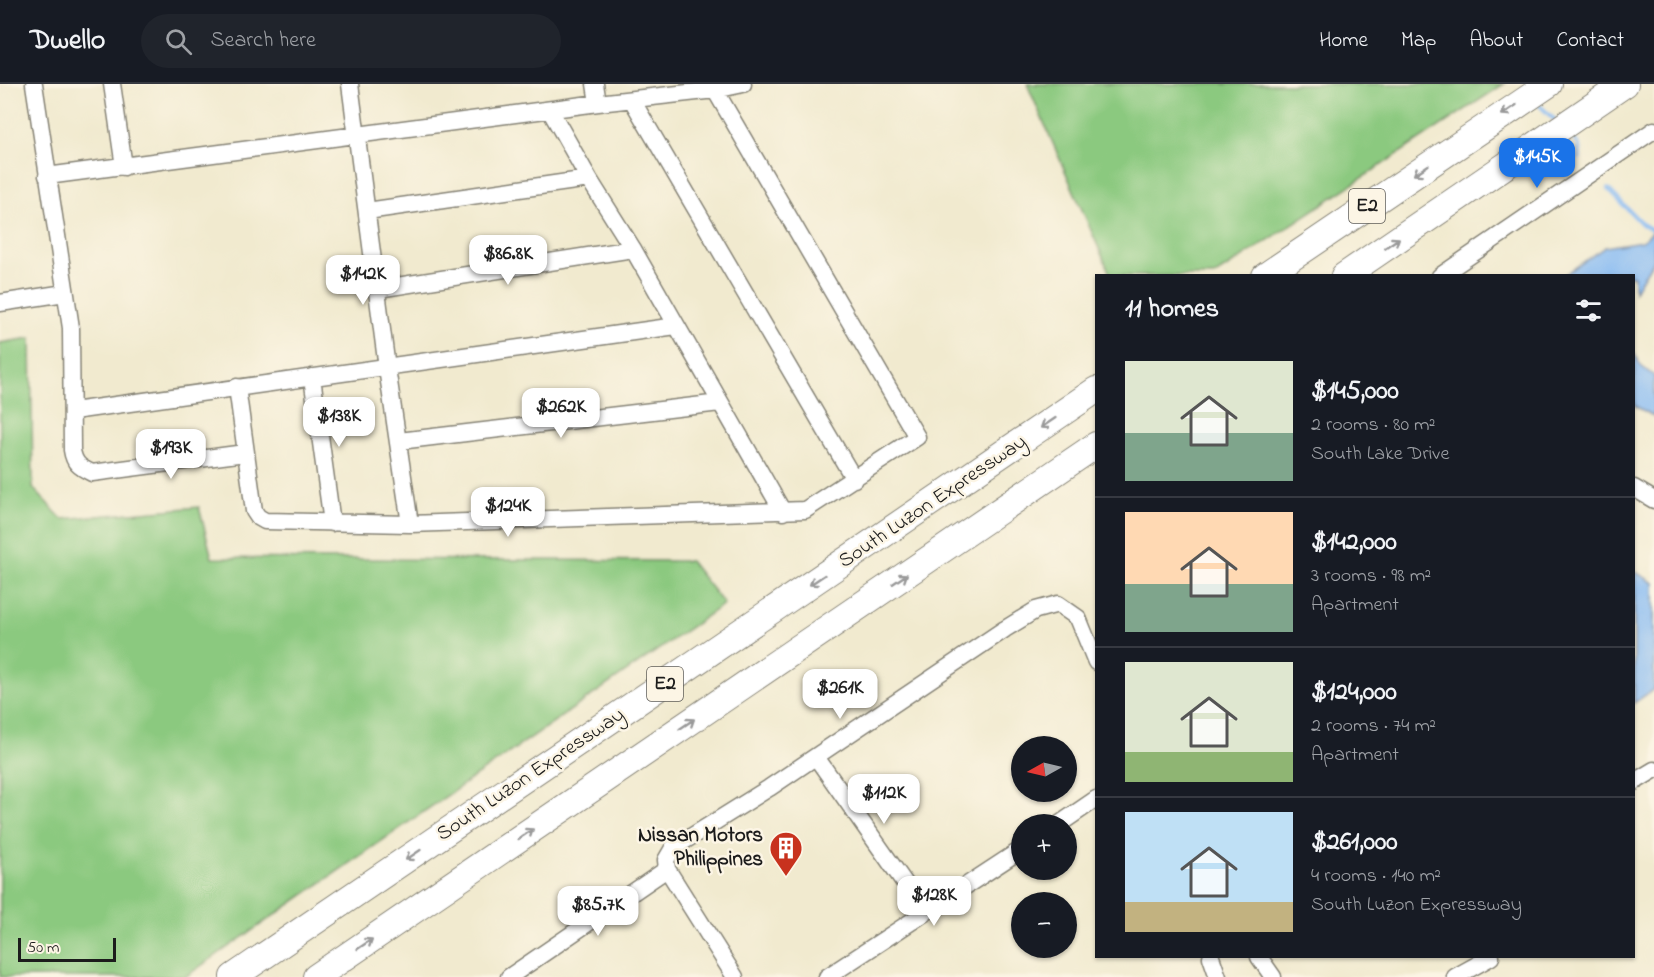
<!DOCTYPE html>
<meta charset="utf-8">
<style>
:root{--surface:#171b24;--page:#20242c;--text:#f1f3f6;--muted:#9ea1a6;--line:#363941;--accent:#1a73e8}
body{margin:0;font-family:"Indie Flower",sans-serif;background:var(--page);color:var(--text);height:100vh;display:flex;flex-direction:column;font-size:22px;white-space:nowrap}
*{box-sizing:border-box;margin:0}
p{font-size:20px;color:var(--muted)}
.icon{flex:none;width:33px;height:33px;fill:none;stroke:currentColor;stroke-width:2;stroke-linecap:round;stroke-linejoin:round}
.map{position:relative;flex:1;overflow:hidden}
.side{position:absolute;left:1095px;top:190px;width:540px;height:684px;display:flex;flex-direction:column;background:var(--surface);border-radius:0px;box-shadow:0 2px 4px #0004}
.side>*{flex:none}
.needle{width:39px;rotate:262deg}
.fabs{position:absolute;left:1011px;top:652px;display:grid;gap:12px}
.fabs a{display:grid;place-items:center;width:66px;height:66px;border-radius:50%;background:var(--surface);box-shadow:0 2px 4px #0004;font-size:30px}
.scale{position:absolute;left:18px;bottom:15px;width:98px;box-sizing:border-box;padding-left:6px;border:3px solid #1c1c1c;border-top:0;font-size:16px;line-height:21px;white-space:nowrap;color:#1c1c1c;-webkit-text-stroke:4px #fcf5e5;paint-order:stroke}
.price{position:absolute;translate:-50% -51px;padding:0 14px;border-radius:12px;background:#fff;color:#222;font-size:20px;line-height:39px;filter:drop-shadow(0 2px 3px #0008)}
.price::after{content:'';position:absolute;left:50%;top:36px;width:18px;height:14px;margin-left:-9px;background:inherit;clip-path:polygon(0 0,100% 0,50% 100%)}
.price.on{background:var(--accent);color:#fff}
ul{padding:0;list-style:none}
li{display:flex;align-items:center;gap:18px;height:150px;padding:0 30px}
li+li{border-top:2px solid var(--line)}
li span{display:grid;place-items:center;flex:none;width:168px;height:120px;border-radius:0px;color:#555}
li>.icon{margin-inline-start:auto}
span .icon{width:72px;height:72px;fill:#fffc;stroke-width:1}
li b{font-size:26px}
h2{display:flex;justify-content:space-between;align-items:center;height:72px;padding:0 30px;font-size:26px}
header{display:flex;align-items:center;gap:36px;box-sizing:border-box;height:84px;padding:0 30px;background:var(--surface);border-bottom:2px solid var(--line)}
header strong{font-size:28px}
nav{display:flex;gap:33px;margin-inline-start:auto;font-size:21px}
.search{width:420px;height:54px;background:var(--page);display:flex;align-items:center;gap:15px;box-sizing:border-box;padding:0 21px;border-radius:33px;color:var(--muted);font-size:22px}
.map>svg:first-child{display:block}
.green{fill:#8bc97f;stroke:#54724e;stroke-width:1.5}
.water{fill:#84b9f3;stroke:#506a88;stroke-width:1.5}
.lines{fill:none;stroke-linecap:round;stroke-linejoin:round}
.stream{stroke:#84b9f3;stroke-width:4}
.minor-casing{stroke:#868376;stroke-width:19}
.highway-casing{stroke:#868376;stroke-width:28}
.minor{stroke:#fff;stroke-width:16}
.highway{stroke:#fff;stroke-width:26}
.oneway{stroke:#999}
.labels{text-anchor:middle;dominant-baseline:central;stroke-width:5;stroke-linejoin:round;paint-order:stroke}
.shield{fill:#fcf5e5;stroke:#5f5d58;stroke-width:1.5}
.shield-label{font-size:20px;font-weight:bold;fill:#1c1c1c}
.street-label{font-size:21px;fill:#1c1c1c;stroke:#fcf5e5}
.poi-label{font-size:21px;font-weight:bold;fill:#1c1c1c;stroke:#fcf5e5;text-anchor:end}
</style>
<header>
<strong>Dwello</strong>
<div class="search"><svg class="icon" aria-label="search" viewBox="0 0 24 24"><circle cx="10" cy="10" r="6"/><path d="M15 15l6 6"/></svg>Search here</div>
<nav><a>Home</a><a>Map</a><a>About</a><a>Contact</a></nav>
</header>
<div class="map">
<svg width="1654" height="893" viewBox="0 0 1654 893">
<rect width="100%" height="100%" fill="#fcf5e5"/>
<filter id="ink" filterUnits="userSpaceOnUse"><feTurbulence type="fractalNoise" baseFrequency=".0167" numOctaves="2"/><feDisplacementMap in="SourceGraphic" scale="12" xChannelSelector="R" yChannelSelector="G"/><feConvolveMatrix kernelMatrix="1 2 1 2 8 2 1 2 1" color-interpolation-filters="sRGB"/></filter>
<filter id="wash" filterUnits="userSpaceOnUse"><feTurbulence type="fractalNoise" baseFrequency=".008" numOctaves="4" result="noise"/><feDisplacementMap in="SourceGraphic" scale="24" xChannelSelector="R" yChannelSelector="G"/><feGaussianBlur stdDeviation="1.35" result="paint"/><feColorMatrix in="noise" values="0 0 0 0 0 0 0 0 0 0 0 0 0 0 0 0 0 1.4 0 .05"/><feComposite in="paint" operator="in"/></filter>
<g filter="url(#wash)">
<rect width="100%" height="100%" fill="#f1eacf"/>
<!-- green -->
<path class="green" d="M1027 0H1504L1214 192H1111Z
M31 254 33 404 62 435 199 423 212 474 690 477 724 520 185 893H0V259Z"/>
<!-- water -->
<path class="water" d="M1654 147V175L1634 208V192H1563L1605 163 1642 157Z
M1634 269 1641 282 1654 292V333L1634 321Z
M1634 487 1654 499V605L1634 619Z"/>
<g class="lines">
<!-- stream -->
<path class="stream" d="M1538 20 1556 37
M1568 49 1579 61 1580 74
M1608 105 1642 140 1654 147"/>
</g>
</g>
<g filter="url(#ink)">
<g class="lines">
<defs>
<path id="minor" d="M34 0 71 244 72 366C74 379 79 383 92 389L245 369
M112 0 124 83
M350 0 387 284 410 440
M595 0 598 19
M632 16 854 395
M550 26 589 95 633 165 783 428
M47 92 598 19 715 6 743 0
M367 127 589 95
M1440 192 1654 46
M378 205 633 165
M0 219 65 209
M312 293 332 439
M237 303 254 427 258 433 265 437 410 440 805 426 917 353 715 6
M73 327 676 242
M399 357 720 319
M1634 404 1654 416
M816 673 925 828
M1634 698 1654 686
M1058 741 1096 715
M1211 873 1218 893
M1259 873 1273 893
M509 893 667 785
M735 893 667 785 666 776 673 764 769 704 1005 545 1036 526 1058 520 1078 534 1096 578
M827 893 1022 765
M1455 893 1491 873"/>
<path id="highway" d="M1265 192 1549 0
M1344 192 1625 0
M233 893 1096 306
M316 893 1096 361"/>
</defs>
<!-- minor casing -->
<use href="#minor" class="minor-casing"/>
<!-- highway casing -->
<use href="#highway" class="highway-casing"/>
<!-- minor -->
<use href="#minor" class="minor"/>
<!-- highway -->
<use href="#highway" class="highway"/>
</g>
<!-- one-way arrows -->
<defs><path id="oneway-shaft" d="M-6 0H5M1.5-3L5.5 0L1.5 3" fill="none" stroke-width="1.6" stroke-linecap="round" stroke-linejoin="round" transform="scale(1.5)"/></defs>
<g class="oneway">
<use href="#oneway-shaft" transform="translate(1509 26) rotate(146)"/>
<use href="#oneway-shaft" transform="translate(1421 86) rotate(146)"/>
<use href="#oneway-shaft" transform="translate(1392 159) rotate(-34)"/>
<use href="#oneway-shaft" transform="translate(1048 339) rotate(146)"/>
<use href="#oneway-shaft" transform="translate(900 495) rotate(-34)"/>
<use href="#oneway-shaft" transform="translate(817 496) rotate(146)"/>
<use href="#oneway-shaft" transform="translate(687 640) rotate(-34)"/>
<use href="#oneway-shaft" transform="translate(526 750) rotate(-34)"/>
<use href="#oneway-shaft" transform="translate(413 771) rotate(146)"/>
<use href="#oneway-shaft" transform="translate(365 860) rotate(-34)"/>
</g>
</g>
<!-- icons -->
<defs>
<symbol id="building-pin" viewBox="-11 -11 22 30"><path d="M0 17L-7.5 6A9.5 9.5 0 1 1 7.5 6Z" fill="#c8321e" stroke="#fcf5e5"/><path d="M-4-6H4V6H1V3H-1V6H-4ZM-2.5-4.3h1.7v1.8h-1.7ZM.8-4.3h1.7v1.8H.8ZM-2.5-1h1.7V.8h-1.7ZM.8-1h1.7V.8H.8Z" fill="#fff"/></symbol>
</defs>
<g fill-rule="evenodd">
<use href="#building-pin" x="767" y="745" width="38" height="52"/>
</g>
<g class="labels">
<!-- shield labels -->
<g class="shield">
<rect x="1349" y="105" width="36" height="34" rx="4.5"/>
<rect x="647" y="583" width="36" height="34" rx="4.5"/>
</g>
<g class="shield-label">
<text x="1367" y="122">E2</text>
<text x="665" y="600">E2</text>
</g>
<!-- street labels -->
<g class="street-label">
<text transform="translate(933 418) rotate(-34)">South Luzon Expressway</text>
<text transform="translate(531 691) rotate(-34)">South Luzon Expressway</text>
</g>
<!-- poi labels -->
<g class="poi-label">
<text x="763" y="752">Nissan Motors<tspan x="763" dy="24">Philippines</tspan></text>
</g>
</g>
</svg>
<div class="fabs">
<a><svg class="needle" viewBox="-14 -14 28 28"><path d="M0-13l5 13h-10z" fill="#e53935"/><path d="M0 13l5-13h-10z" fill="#9ea1a6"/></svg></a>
<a>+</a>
<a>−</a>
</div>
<div class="scale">50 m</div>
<b class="price on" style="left:1537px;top:105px">$145K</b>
<b class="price" style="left:508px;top:202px">$86.8K</b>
<b class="price" style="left:363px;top:222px">$142K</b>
<b class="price" style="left:561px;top:355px">$262K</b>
<b class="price" style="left:339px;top:364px">$138K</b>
<b class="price" style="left:171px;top:396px">$193K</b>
<b class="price" style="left:508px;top:454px">$124K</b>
<b class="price" style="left:840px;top:636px">$261K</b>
<b class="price" style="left:884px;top:741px">$112K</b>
<b class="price" style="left:934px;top:843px">$128K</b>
<b class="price" style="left:598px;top:853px">$85.7K</b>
<section class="side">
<h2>11 homes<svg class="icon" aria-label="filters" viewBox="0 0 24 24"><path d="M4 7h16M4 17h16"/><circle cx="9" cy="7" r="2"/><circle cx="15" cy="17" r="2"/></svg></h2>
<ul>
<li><span style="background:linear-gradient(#dfe7d0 60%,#7fa58c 0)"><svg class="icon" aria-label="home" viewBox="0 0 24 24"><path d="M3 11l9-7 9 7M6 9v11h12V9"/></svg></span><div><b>$145,000</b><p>2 rooms · 80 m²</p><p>South Lake Drive</p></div></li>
<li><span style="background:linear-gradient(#ffd9b3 60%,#7fa58c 0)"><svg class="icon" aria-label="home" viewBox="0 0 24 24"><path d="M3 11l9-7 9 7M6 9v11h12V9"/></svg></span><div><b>$142,000</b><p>3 rooms · 98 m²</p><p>Apartment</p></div></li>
<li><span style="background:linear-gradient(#dfe7d0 75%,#8fb573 0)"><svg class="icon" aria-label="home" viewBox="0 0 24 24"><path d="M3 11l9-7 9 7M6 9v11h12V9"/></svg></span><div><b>$124,000</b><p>2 rooms · 74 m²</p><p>Apartment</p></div></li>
<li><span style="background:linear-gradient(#bfe0f5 75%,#c2b280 0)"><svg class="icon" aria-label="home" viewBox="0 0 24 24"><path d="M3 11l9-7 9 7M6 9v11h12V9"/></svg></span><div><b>$261,000</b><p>4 rooms · 140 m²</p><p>South Luzon Expressway</p></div></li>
</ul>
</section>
</div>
